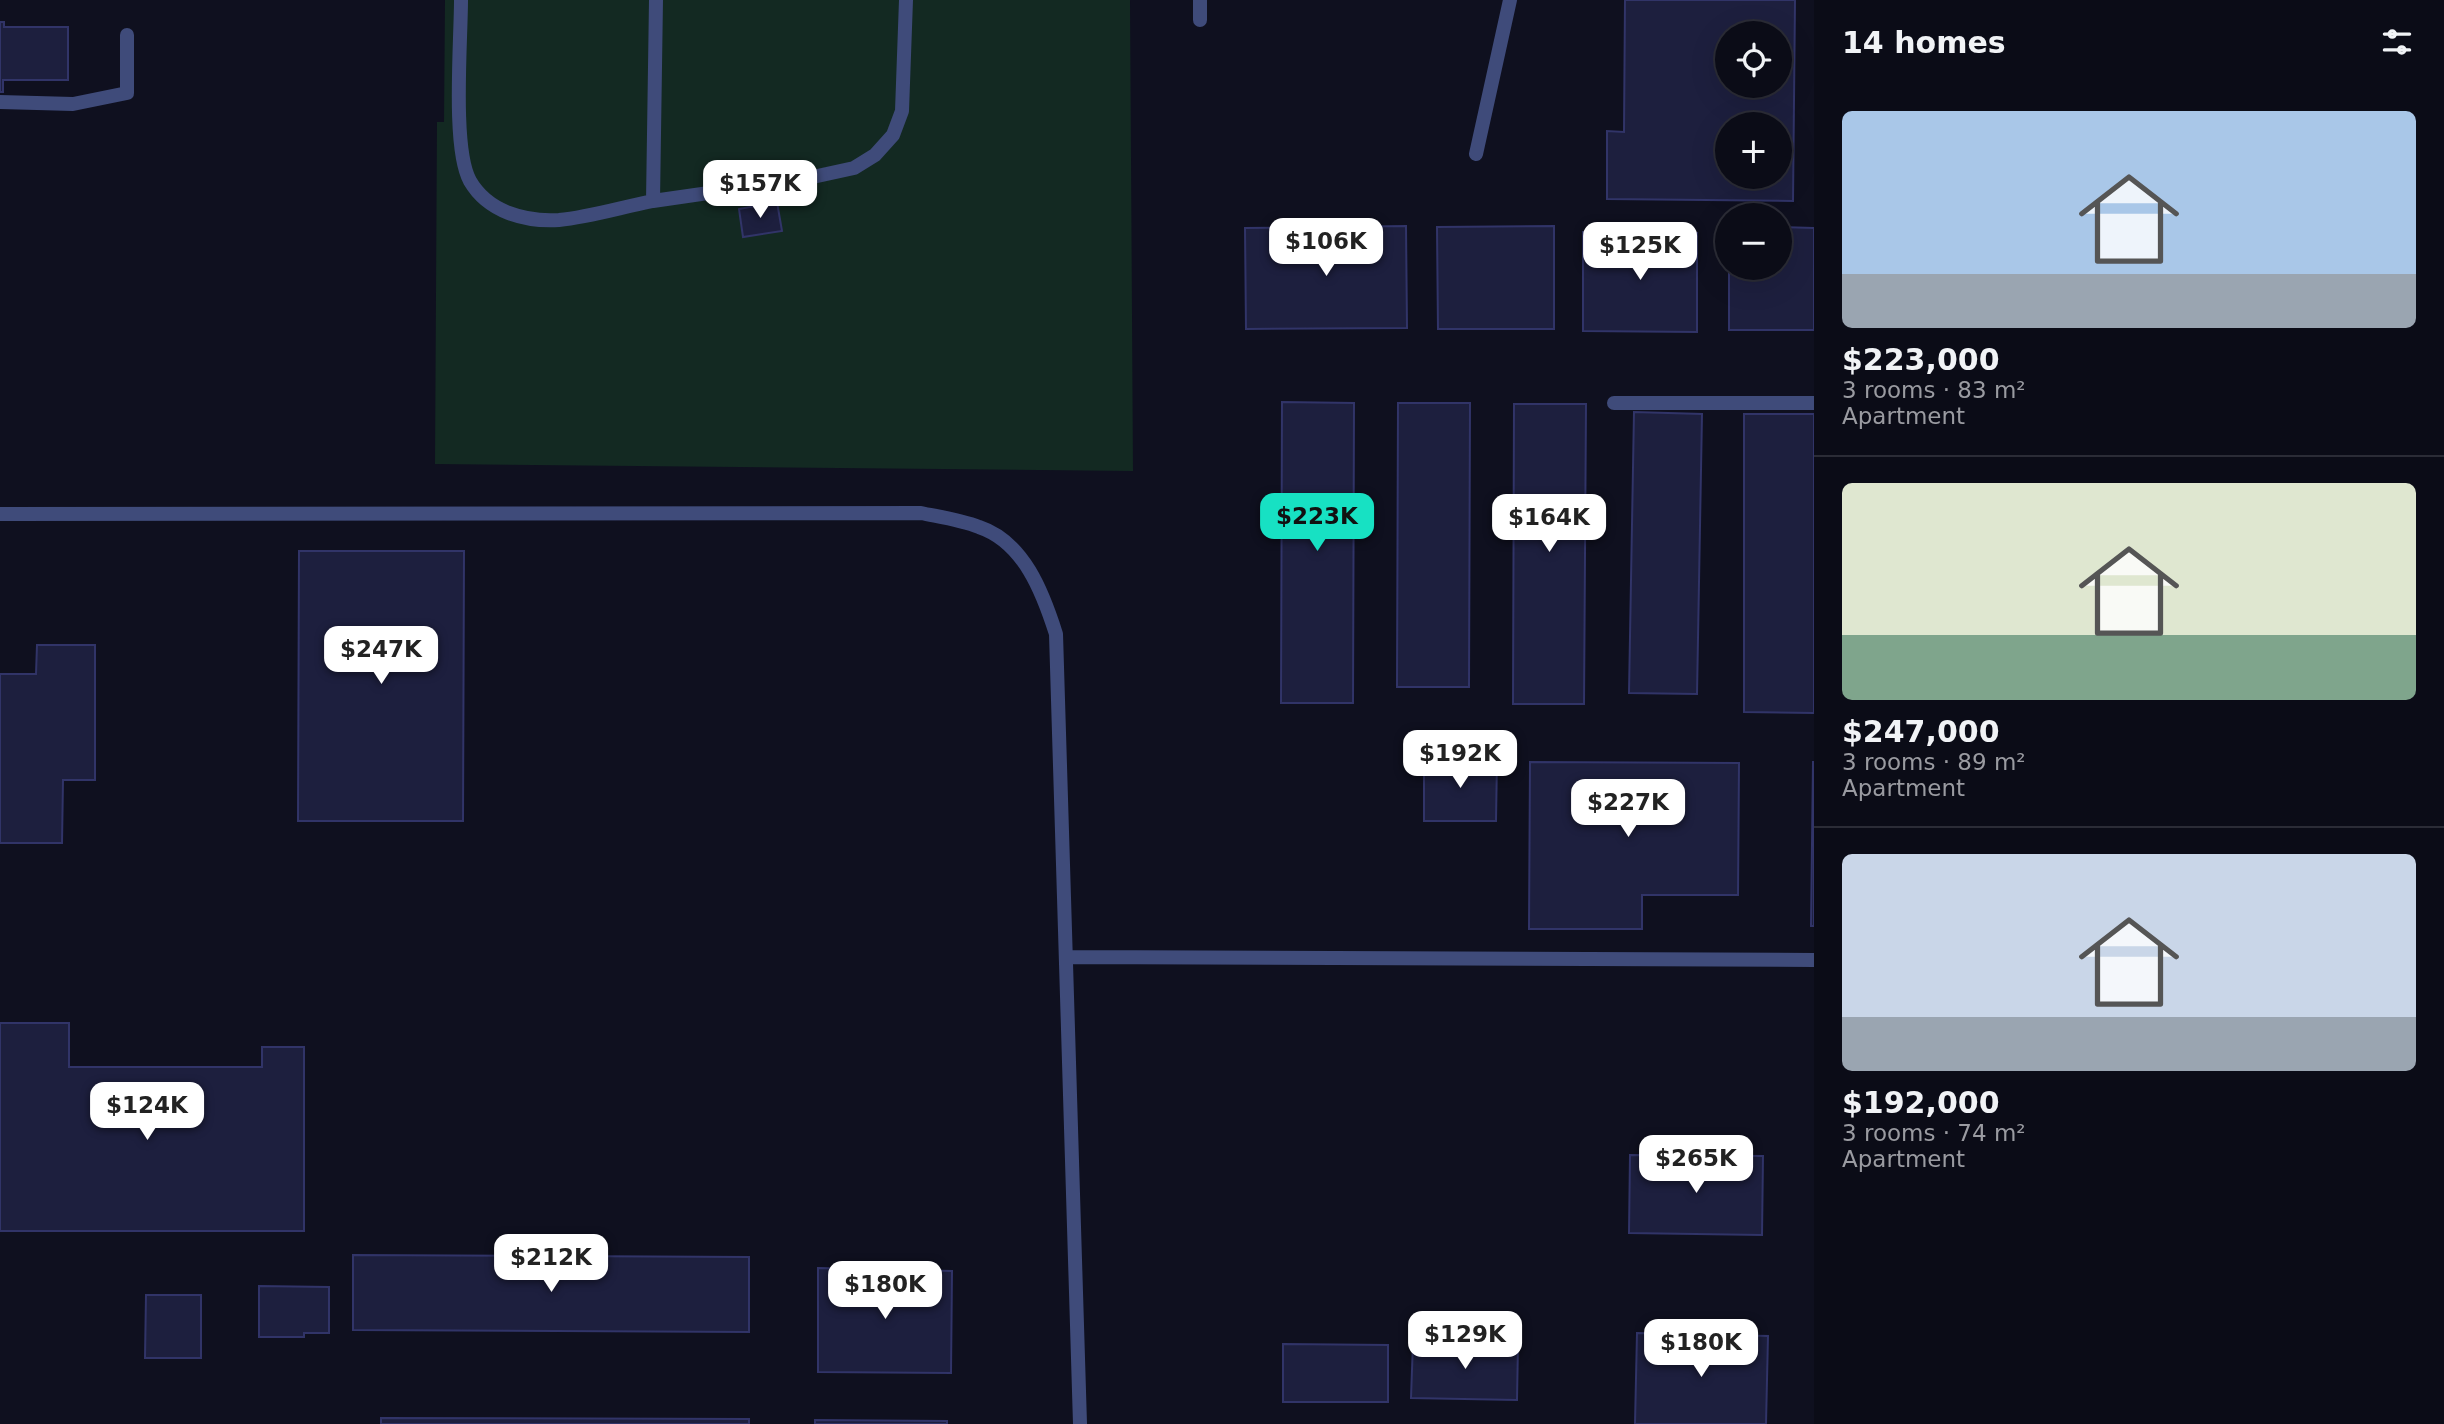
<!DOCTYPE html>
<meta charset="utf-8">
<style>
:root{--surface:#0b0c17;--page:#141520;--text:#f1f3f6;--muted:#9a9ba1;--line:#2b2c36;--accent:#17e1c3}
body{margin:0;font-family:"DejaVu Sans",sans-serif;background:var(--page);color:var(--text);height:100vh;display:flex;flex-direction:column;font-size:26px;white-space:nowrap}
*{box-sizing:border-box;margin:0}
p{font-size:23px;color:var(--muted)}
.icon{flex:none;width:38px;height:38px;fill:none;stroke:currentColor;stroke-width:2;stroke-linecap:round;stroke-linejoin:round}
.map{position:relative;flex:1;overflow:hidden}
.panel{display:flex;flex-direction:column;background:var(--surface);width:630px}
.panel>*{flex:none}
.fabs{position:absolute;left:1715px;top:21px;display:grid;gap:14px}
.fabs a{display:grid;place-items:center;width:77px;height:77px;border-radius:50%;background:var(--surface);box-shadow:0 7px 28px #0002,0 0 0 2px var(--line);font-size:35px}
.price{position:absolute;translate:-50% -60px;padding:0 16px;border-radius:14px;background:#fff;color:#222;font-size:23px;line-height:46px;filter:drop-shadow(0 2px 4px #0008)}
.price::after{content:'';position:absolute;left:50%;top:42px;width:21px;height:16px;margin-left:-10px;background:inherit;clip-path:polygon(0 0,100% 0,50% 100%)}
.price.current{background:var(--accent);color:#111}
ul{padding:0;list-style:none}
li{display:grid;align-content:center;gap:14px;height:371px;padding:0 28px}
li+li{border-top:2px solid var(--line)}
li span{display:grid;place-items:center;height:217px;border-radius:10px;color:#555}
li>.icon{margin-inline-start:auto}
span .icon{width:126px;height:126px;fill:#fffc;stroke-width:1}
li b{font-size:30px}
h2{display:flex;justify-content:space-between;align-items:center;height:84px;padding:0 28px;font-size:30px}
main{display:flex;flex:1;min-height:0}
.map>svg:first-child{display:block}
.green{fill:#132922}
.building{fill:#1d1f3e;stroke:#313468;stroke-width:2;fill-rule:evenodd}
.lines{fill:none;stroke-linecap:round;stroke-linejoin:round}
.lane{stroke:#3f4b7a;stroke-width:14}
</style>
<main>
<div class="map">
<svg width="1814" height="1424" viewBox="0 0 1814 1424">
<rect width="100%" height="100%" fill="#0f101f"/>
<!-- green -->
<path class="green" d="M445 0H1130L1133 471 435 464 437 122H444Z"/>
<!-- building -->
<path class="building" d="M1625 0H1795L1793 201 1607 199V131L1624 132ZM1727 33H1780V86H1727ZM1727 124H1780V177H1727Z
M0 22H4V27H68V80H3V92H0Z
M777 202 782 231 743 237 739 209Z
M1406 226 1407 328 1246 329 1245 228Z
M1554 226V329H1438L1437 227Z
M1780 227 1814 228V330H1729V268H1780Z
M1583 232 1697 233V332L1583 331Z
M1282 402 1354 403 1353 703H1281Z
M1398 403H1470L1469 687H1397Z
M1514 404H1586L1584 704H1513Z
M1634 412 1702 414 1697 694 1629 693Z
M1744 414H1814V713L1744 712Z
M299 551H464L463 821H298Z
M37 645H95V780H63L62 843H0V674H36Z
M1424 759H1497L1496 821H1424Z
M1530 762 1739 763 1738 895H1642V929H1529Z
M1813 762H1814V926H1811Z
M0 1023H69V1067H262V1047H304V1231H0Z
M1630 1155 1763 1156 1762 1235 1629 1233Z
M353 1255 749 1257V1332L353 1330Z
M818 1268 952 1271 951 1373 818 1372Z
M259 1286 329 1287V1333H304V1337H259Z
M146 1295H201V1358H145Z
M1637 1333 1768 1336 1766 1424H1635Z
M1413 1342 1518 1344 1517 1400 1411 1398Z
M1283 1344 1388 1345V1402H1283Z
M381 1418 749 1419V1424H381Z
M815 1420 947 1421V1424H815Z"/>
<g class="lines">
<!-- lane -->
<path class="lane" d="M461 0C461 41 452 149 470 181 488 212 525 222 559 220 590 217 622 207 653 201L656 0
M1200 20V0
M0 102 73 104 127 93V35
M1476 154 1510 0
M653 201 799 180 854 168 875 155 893 135 902 111 906 0
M1614 403H1814
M0 514 921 513C940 517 961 520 979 527 1024 542 1043 593 1056 634L1080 1424
M1066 957 1814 960"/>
</g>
</svg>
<div class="fabs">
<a><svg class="icon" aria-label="locate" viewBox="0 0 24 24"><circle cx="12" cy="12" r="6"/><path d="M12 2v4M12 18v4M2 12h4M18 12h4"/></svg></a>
<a>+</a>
<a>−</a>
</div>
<b class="price" style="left:760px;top:220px">$157K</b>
<b class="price" style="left:1326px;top:278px">$106K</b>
<b class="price" style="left:1640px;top:282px">$125K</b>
<b class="price current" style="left:1317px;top:553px">$223K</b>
<b class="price" style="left:1549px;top:554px">$164K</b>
<b class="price" style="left:381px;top:686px">$247K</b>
<b class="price" style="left:1460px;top:790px">$192K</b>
<b class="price" style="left:1628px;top:839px">$227K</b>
<b class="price" style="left:147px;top:1142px">$124K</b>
<b class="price" style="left:1696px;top:1195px">$265K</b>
<b class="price" style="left:551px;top:1294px">$212K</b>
<b class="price" style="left:885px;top:1321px">$180K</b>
<b class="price" style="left:1465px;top:1371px">$129K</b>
<b class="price" style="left:1701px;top:1379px">$180K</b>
</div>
<section class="panel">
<h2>14 homes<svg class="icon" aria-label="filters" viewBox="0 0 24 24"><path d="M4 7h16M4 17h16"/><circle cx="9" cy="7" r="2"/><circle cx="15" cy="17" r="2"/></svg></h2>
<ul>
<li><span style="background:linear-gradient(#a9c7e8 75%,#9aa5b1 0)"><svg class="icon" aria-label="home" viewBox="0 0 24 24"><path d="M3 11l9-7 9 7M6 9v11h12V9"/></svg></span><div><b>$223,000</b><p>3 rooms · 83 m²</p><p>Apartment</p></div></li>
<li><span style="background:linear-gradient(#dfe7d0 70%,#7fa58c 0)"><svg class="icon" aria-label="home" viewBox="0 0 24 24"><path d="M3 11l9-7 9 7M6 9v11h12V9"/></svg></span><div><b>$247,000</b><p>3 rooms · 89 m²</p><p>Apartment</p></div></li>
<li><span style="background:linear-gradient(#c9d6e8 75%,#9aa5b1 0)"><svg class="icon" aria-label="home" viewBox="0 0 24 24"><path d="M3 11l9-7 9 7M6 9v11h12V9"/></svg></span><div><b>$192,000</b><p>3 rooms · 74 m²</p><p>Apartment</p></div></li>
</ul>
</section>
</main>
